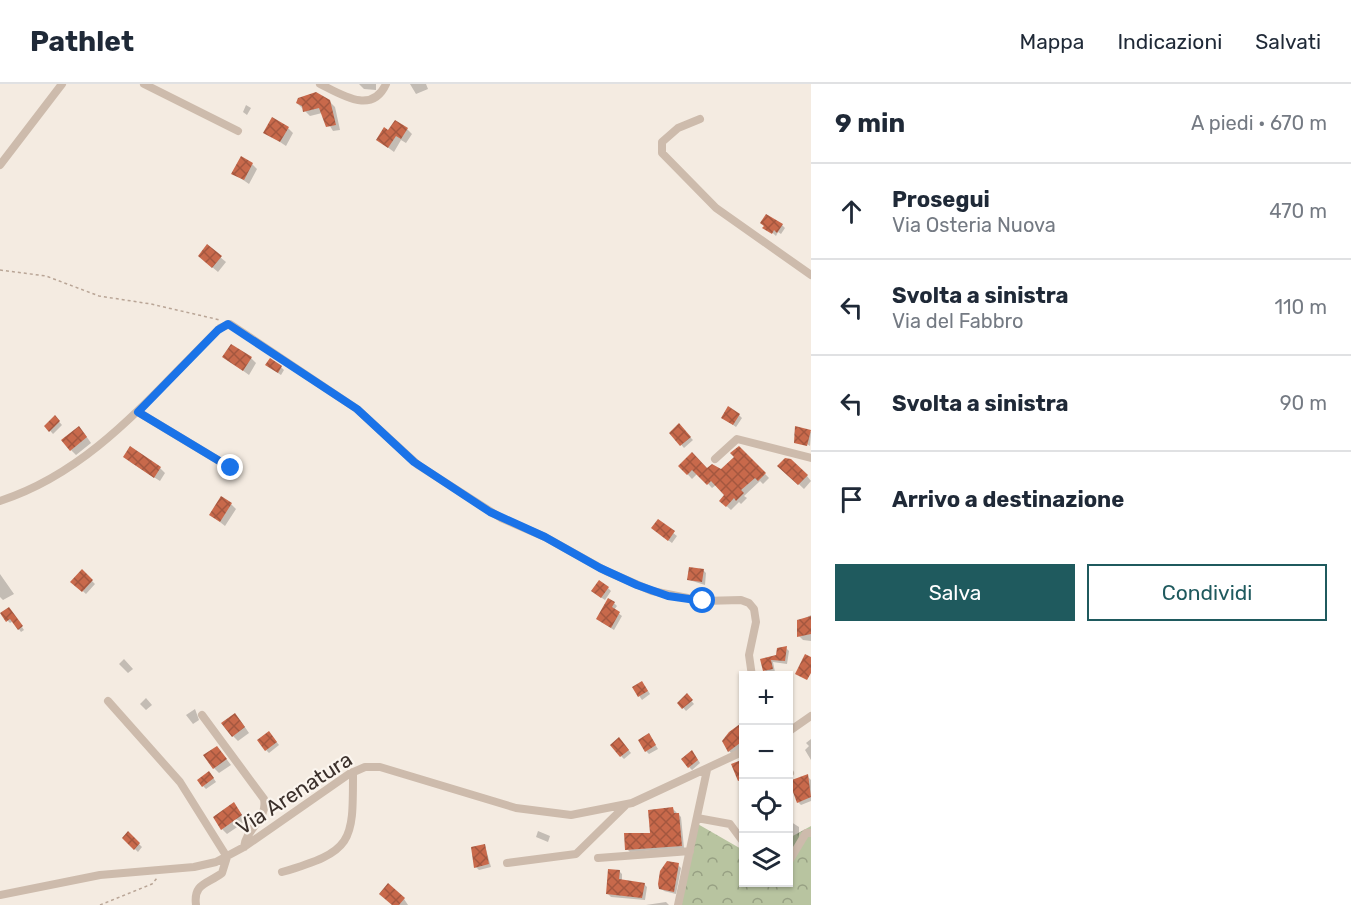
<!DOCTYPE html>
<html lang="it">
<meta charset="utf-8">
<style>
body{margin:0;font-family:Rubik,sans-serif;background:#f2f2f3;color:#1f2937}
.controls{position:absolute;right:18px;bottom:18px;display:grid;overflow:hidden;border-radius:0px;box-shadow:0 2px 4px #0004}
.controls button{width:54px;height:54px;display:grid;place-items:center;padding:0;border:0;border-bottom:2px solid #e0e1e3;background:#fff;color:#1f2937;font:30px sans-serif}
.stop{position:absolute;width:18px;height:18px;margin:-14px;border:4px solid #1a73e8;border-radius:50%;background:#fff}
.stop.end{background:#1a73e8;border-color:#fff;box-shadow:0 2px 6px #0008}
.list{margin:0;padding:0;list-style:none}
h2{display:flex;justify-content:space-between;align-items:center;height:78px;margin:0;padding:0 24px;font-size:26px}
h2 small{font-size:20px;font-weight:400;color:#747a83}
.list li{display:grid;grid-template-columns:39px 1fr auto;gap:18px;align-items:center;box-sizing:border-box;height:96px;padding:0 24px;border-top:2px solid #e0e1e3}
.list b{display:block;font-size:22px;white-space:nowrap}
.list p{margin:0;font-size:20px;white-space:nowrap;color:#747a83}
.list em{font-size:20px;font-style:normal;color:#747a83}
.actions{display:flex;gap:12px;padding:18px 24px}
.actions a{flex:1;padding:14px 0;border:2px solid #1f5a5e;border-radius:0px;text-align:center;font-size:21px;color:#1f5a5e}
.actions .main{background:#1f5a5e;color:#fff}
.icon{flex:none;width:33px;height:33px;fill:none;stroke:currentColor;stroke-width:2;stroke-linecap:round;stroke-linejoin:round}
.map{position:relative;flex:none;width:811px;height:821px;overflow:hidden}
header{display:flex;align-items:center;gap:36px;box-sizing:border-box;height:84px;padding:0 30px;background:#fff;border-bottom:2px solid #e0e1e3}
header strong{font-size:28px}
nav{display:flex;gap:33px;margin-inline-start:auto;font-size:21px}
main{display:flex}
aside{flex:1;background:#fff}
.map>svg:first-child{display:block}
.forest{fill:url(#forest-crowns)}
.shadow{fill:#0003}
.building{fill:url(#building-cross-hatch)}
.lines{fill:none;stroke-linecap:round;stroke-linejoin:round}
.path{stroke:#b9a596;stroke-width:1.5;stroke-dasharray:3 3;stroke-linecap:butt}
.minor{stroke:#cdbbac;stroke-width:8}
.route{stroke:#1a73e8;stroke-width:8}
.labels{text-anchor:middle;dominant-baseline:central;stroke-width:4.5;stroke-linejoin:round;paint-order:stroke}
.street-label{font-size:21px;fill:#3b302b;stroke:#fbf5ee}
</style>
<header>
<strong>Pathlet</strong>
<nav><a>Mappa</a><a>Indicazioni</a><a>Salvati</a></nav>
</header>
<main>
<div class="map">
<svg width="811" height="821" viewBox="0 0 811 821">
<defs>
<pattern id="forest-crowns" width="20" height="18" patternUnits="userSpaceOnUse" patternTransform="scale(1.5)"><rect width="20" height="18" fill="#b8c4a0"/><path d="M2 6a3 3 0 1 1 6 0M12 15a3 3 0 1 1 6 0" fill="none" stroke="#97a083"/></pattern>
<pattern id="building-cross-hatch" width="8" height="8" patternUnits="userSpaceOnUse" patternTransform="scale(1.5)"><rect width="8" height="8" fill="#c8694b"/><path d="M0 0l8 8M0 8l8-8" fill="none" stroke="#a4573f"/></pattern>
</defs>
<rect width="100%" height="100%" fill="#f4ebe1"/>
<path class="forest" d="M696,739L743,766L744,798H788L789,754L811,742V821H678Z"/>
<path class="shadow" d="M359,0H376V6L364,5Z
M410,0H426L428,5L416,10Z
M329,17L335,23L340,46L333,47L322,29L310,32L297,19Z
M246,21L251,24L247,31L243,28Z
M288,44L293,49L286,62L265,48Z
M407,45L412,50L406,59L401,56L394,68L378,56Z
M252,80L257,85L249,100L233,89Z
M762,139L782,141L785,144L781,150L778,148L776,152Z
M208,163L226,178L218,188L205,177Z
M224,273L251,274L256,279L249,291Z
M281,283L284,286L281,291L270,284Z
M739,331L742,334L736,343L723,334Z
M55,333L62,341L53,350L46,342Z
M679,342L693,356L684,364L671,349Z
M796,343L811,348L810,362L794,351Z
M84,349L91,359L76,371L71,366Z
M739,363L769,394L763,400L760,397L744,412L747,414L741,420L739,418L731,426L721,417L726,411L716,401L712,404L698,389L692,395L680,382L721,387L736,373Z
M130,378L160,384L165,389L160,397Z
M780,382L807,392L811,397L804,405Z
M231,420L236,425L225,442L211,431Z
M658,437L677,452L672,459L656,447Z
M703,486L706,489L705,501L689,496Z
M82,487L95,500L86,510L72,497Z
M0,490L14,510L3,516L0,513Z
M608,504L611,507L605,516L596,510Z
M614,519L617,522L614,526L622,532L614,546L601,538Z
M11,527L24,546L21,548L13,537L10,539L8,537Z
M811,531V557L803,556L799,552V537Z
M786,564L789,567L787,580L773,578L775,588L767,590L761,576L777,572Z
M124,575L133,585L128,589L119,580Z
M645,602L650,610L642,616L634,604Z
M687,612L694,620L686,627L679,619Z
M146,614L152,621L146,626L140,620Z
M195,625L199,636L193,640L186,631Z
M240,636L249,649L238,657L233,652Z
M744,639V662L732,670L729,667Z
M649,651L658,665L649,670L646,667Z
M272,652L279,661L269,669L266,666Z
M811,655V676L805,666L809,662L806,659Z
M622,658L631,669L624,675L621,672Z
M222,669L231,681L219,689L214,684Z
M695,671L700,679L692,686L689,683Z
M212,692L216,698L206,705L203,702Z
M807,692L811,696V717L801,721L798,718Z
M238,725L246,737L227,750L222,745Z
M673,725L681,733L684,764L630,768L627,765L651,750Z
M788,736L799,743V767L788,775Z
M538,747L550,752L548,758L536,753Z
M128,749L142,763L138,768L124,754Z
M485,762L491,783L479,786L476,783Z
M678,781L681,784L676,810L664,807L661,804Z
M619,787L622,790V797L644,800L647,803L645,816L611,813L607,809Z
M404,815L408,821H393Z
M666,818L669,821H646Z"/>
<path class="building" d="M316,8L330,16L336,41L326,43L319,24L303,28L302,22L296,19L298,14Z
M272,33L289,43L280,58L263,49Z
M395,36L408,44L401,55L396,52L388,64L376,56L384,43L388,46Z
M241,72L253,79L244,96L231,90Z
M766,130L783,140L777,149L774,146L772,150L762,144L764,142L760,139Z
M207,160L222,172L212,184L198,172Z
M231,260L252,273L243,287L222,273Z
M270,274L282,282L278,289L265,281Z
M728,322L740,330L733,341L721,334Z
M55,331L60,337L49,348L44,342Z
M679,339L691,353L680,362L669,349Z
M79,342L87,353L70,367L61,356Z
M795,342L811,346L807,362L794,359Z
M130,362L161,383L154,394L123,373Z
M739,362L766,389L758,397L755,394L741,406L744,409L736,417L734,414L726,423L719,417L724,411L711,397L707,401L692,386L687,391L678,382L692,368L707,384L712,380L721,385L734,373L730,369Z
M785,374L791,375L808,391L798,401L777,382Z
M221,412L232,419L220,438L209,431Z
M658,435L675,447L668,457L651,444Z
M689,483L704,485L702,498L687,496Z
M82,485L93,496L82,508L70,498Z
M599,496L609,503L601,514L591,507Z
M608,514L615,518L612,523L620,528L611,544L596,535Z
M9,523L23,542L18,546L10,535L6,538L0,529Z
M811,532V550L797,553V536Z
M787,562L785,577L771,576L773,585L763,587L760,575L776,571L777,564Z
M805,570L811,573V589L807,596L795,590Z
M642,597L648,607L638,613L632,603Z
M687,609L693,616L682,625L677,619Z
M235,629L245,643L232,653L221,639Z
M744,637V656L728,668L722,657L729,648Z
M269,647L277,658L265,667L257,656Z
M649,649L656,661L645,668L638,656Z
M619,653L629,666L620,673L610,661Z
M217,662L227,675L213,685L203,671Z
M692,666L698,676L688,684L681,675Z
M744,675V695L738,697L731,680Z
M209,687L214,694L202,703L197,696Z
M808,690L811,713L797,719L789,697Z
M234,718L242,731L221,746L213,733Z
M673,723L674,729H679L682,762L625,766L624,749H650L648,726Z
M128,747L140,759L134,766L122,754Z
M485,760L489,780L474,784L471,763Z
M667,777L679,779L674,808L659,805L658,800L660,787Z
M608,785L620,786L619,795L645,799L642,814L606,810Z
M388,799L405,814L399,821H392L379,810Z"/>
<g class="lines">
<path class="path" d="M0,186L46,192L99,212L151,220L220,236
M100,821L152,800L157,794"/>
<path class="minor" d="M144,0L238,47
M320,0C342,11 372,31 386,0
M700,35L678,44L662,58V69L716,124L811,191
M0,81L62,0
M138,328L231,384
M715,375L737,355L811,374
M0,417C93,387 152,310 220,244L230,240L357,325L418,381L501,434L545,453L606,487L652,507L703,517L741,516L749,519L754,525L756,538L749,571L752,592
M108,617L180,698L227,773L222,789C208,800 193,799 196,821
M202,631L264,715C268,736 246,744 244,763
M788,648L811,632
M788,686L790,689
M697,734L730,740L744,759
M598,774L690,767
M507,779L576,770L626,721
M788,779L806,749H811
M282,788C354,767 353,758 353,688
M0,811L100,791L194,783L216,778L244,763L349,690L365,683H380L516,724L571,731L632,719L744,667
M678,821L707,686"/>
</g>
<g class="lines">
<path class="route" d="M231,384L138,328L218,246L228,240L357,325L414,378L490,428L545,453L600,484L637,501L668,512L703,517"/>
</g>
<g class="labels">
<g class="street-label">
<text transform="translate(294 709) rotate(-33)">Via Arenatura</text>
</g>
</g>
</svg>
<div class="controls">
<button>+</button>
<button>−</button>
<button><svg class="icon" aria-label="locate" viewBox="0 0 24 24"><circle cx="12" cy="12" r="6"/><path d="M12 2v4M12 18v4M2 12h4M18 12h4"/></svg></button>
<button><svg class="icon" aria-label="layers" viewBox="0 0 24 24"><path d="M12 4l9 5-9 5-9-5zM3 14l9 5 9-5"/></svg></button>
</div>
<div class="stop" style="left:703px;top:517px"></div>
<div class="stop end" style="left:231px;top:384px"></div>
</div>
<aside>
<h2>9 min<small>A piedi · 670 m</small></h2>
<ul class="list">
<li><svg class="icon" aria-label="ahead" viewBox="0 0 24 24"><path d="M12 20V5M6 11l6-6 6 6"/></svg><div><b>Prosegui</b><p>Via Osteria Nuova</p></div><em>470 m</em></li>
<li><svg class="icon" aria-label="left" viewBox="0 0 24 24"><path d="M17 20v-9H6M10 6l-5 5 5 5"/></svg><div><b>Svolta a sinistra</b><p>Via del Fabbro</p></div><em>110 m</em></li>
<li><svg class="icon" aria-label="left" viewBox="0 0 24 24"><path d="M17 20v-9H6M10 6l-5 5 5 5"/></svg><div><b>Svolta a sinistra</b></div><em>90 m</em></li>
<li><svg class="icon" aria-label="arrive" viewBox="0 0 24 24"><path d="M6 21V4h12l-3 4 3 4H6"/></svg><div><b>Arrivo a destinazione</b></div></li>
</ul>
<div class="actions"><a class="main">Salva</a><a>Condividi</a></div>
</aside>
</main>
